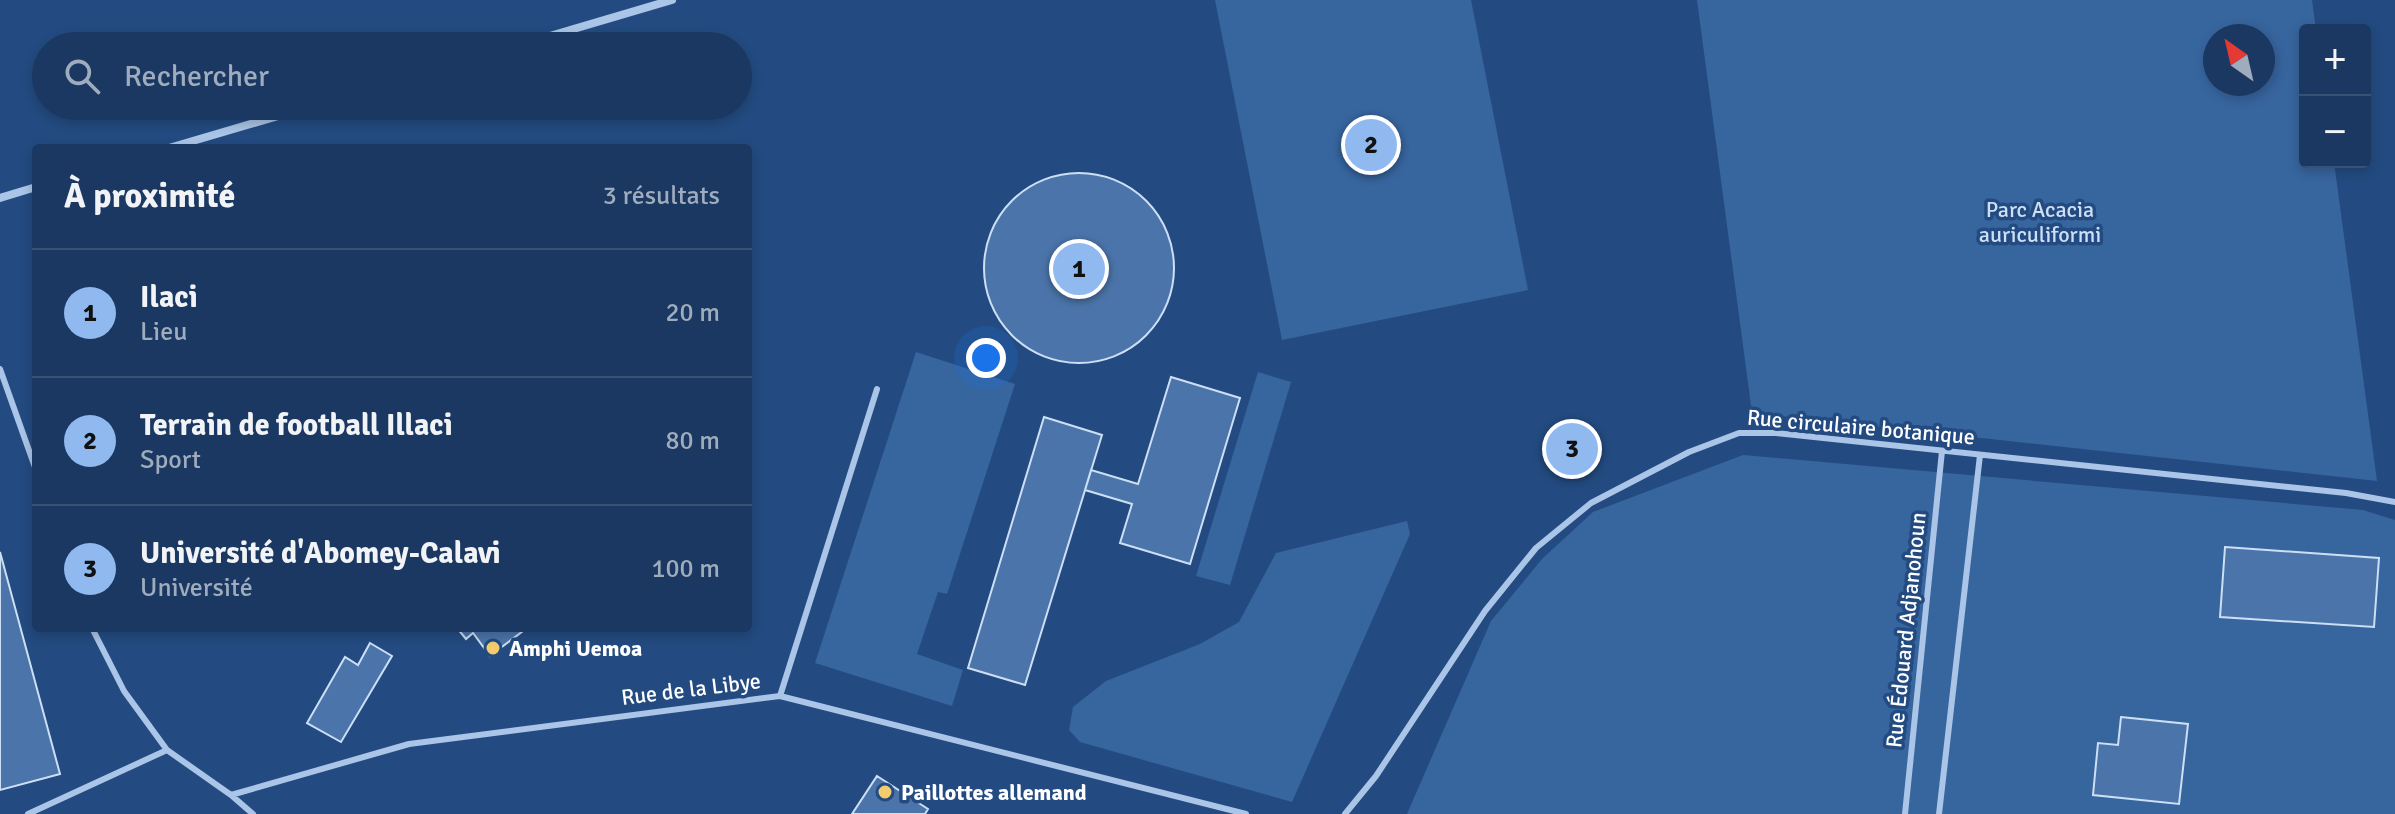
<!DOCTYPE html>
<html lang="fr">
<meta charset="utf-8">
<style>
body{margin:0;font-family:Signika,sans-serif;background:#233f67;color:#f1f3f6}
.controls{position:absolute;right:24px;top:24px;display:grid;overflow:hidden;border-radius:8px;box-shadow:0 4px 12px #0003}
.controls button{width:72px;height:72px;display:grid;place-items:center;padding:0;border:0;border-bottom:2px solid #385276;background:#1a3861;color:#f1f3f6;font:40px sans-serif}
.compass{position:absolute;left:2203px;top:24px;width:72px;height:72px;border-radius:50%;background:#1a3861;box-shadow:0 4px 12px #0003;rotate:326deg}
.you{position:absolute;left:986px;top:358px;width:28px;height:28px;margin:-20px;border:6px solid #fff;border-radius:50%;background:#1a73e8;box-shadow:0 0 0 12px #1a73e833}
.badge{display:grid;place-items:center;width:52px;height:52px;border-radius:50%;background:#90b9f0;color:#111;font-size:26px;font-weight:700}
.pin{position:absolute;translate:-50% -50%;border:4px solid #fff;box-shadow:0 2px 8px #0006}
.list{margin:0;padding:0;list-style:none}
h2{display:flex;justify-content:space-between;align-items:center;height:104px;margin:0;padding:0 32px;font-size:34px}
h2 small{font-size:26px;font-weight:400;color:#9facbd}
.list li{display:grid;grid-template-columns:52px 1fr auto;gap:24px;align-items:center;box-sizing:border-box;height:128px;padding:0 32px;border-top:2px solid #385276}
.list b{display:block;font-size:30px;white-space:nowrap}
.list p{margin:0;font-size:26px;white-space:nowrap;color:#9facbd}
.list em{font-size:26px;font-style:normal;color:#9facbd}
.icon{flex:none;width:44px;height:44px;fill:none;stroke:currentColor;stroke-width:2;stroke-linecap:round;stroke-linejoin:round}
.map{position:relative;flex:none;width:2395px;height:814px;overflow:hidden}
.search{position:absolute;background:#1a3861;box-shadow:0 4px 12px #0003;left:32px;top:32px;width:720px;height:88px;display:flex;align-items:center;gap:20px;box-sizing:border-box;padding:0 28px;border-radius:44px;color:#9facbd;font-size:30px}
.panel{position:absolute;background:#1a3861;box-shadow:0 4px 12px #0003;left:32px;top:144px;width:720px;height:488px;border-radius:8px}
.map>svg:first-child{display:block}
.green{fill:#37659e;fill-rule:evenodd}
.building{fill:#4b75aa;stroke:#cddff5;stroke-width:2}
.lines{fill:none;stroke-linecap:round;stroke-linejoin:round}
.lane{stroke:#aac5e7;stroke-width:6}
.street{stroke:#aac5e7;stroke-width:8}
.poi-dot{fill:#f2cc6d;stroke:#234b81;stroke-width:3}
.labels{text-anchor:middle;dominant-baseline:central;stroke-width:7;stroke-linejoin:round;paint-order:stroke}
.park-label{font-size:22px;fill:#cddff5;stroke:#234b81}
.street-label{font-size:22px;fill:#fff;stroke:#234b81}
.poi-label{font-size:22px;font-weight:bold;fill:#fff;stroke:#234b81;text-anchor:start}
</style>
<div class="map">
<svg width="2395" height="814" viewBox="0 0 2395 814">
<rect width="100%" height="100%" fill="#234b81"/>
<path class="green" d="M1215,0H1471L1528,290L1282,340Z
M1697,0H2312L2316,30H2305V162H2334L2377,481L1752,413ZM2215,36H2263V84H2215Z
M916,352L1015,384L947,594L938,592L917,654L963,670L952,706L815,663Z
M1258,372L1291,382L1230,585L1196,576Z
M1743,455L2363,510L2395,520V814H1407L1491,621L1542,559L1593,512Z
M1407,521L1410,534L1292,802L1080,742L1069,730L1073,707L1106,681L1200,644L1239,622L1276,553Z"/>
<path class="building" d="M984 268a95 95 0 1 1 190 0a95 95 0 1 1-190 0Z
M1171,377L1240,398L1190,564L1120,543L1132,504L1085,490L1091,470L1138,484Z
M1044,417L1102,435L1025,685L968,668Z
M2225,547L2379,558L2374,627L2220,617Z
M0,552L60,774L0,790Z
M457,628H527L490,656L473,633L466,639Z
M370,643L392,656L341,742L307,723L345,657L358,665Z
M2121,717L2188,724L2179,804L2093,795L2098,743L2118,745Z
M877,776L928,809L925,814H852Z"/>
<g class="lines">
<path class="lane" d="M0,369L36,470
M92,628L124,691L167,750L231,795L253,814
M780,696L877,389
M231,795L409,744L780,696L1246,814
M28,814L167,750
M1345,814L1376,776L1485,611L1536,548L1591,503L1689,452L1739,433H1776L2346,493L2395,502
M1905,814L1942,451
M1939,814L1980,455"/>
<path class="street" d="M516,46L672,0
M169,148L312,106
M0,198L36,187"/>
</g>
<g class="poi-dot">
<circle cx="493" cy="648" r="8"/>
<circle cx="885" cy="792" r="8"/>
</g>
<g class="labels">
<g class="park-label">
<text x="2040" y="209">Parc Acacia<tspan x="2040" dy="25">auriculiformi</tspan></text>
</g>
<g class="street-label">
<text transform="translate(1861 427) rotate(5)">Rue circulaire botanique</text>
<text transform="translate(1906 630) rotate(-84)">Rue Édouard Adjanohoun</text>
<text transform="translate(691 689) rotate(-7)">Rue de la Libye</text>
</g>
<g class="poi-label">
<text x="509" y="648">Amphi Uemoa</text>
<text x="901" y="792">Paillottes allemand</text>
</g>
</g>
</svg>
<div class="controls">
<button>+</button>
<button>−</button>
</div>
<svg class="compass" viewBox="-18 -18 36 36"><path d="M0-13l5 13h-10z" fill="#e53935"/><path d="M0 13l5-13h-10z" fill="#9facbd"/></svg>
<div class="you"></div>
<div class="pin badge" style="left:1079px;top:269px">1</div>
<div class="pin badge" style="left:1371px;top:145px">2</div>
<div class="pin badge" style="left:1572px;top:449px">3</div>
<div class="search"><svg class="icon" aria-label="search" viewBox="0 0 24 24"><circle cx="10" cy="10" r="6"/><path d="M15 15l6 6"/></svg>Rechercher</div>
<section class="panel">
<h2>À proximité<small>3 résultats</small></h2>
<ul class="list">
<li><span class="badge">1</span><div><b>Ilaci</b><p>Lieu</p></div><em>20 m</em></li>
<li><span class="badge">2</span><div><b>Terrain de football Illaci</b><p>Sport</p></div><em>80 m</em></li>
<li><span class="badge">3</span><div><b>Université d'Abomey-Calavi</b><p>Université</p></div><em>100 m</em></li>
</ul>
</section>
</div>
